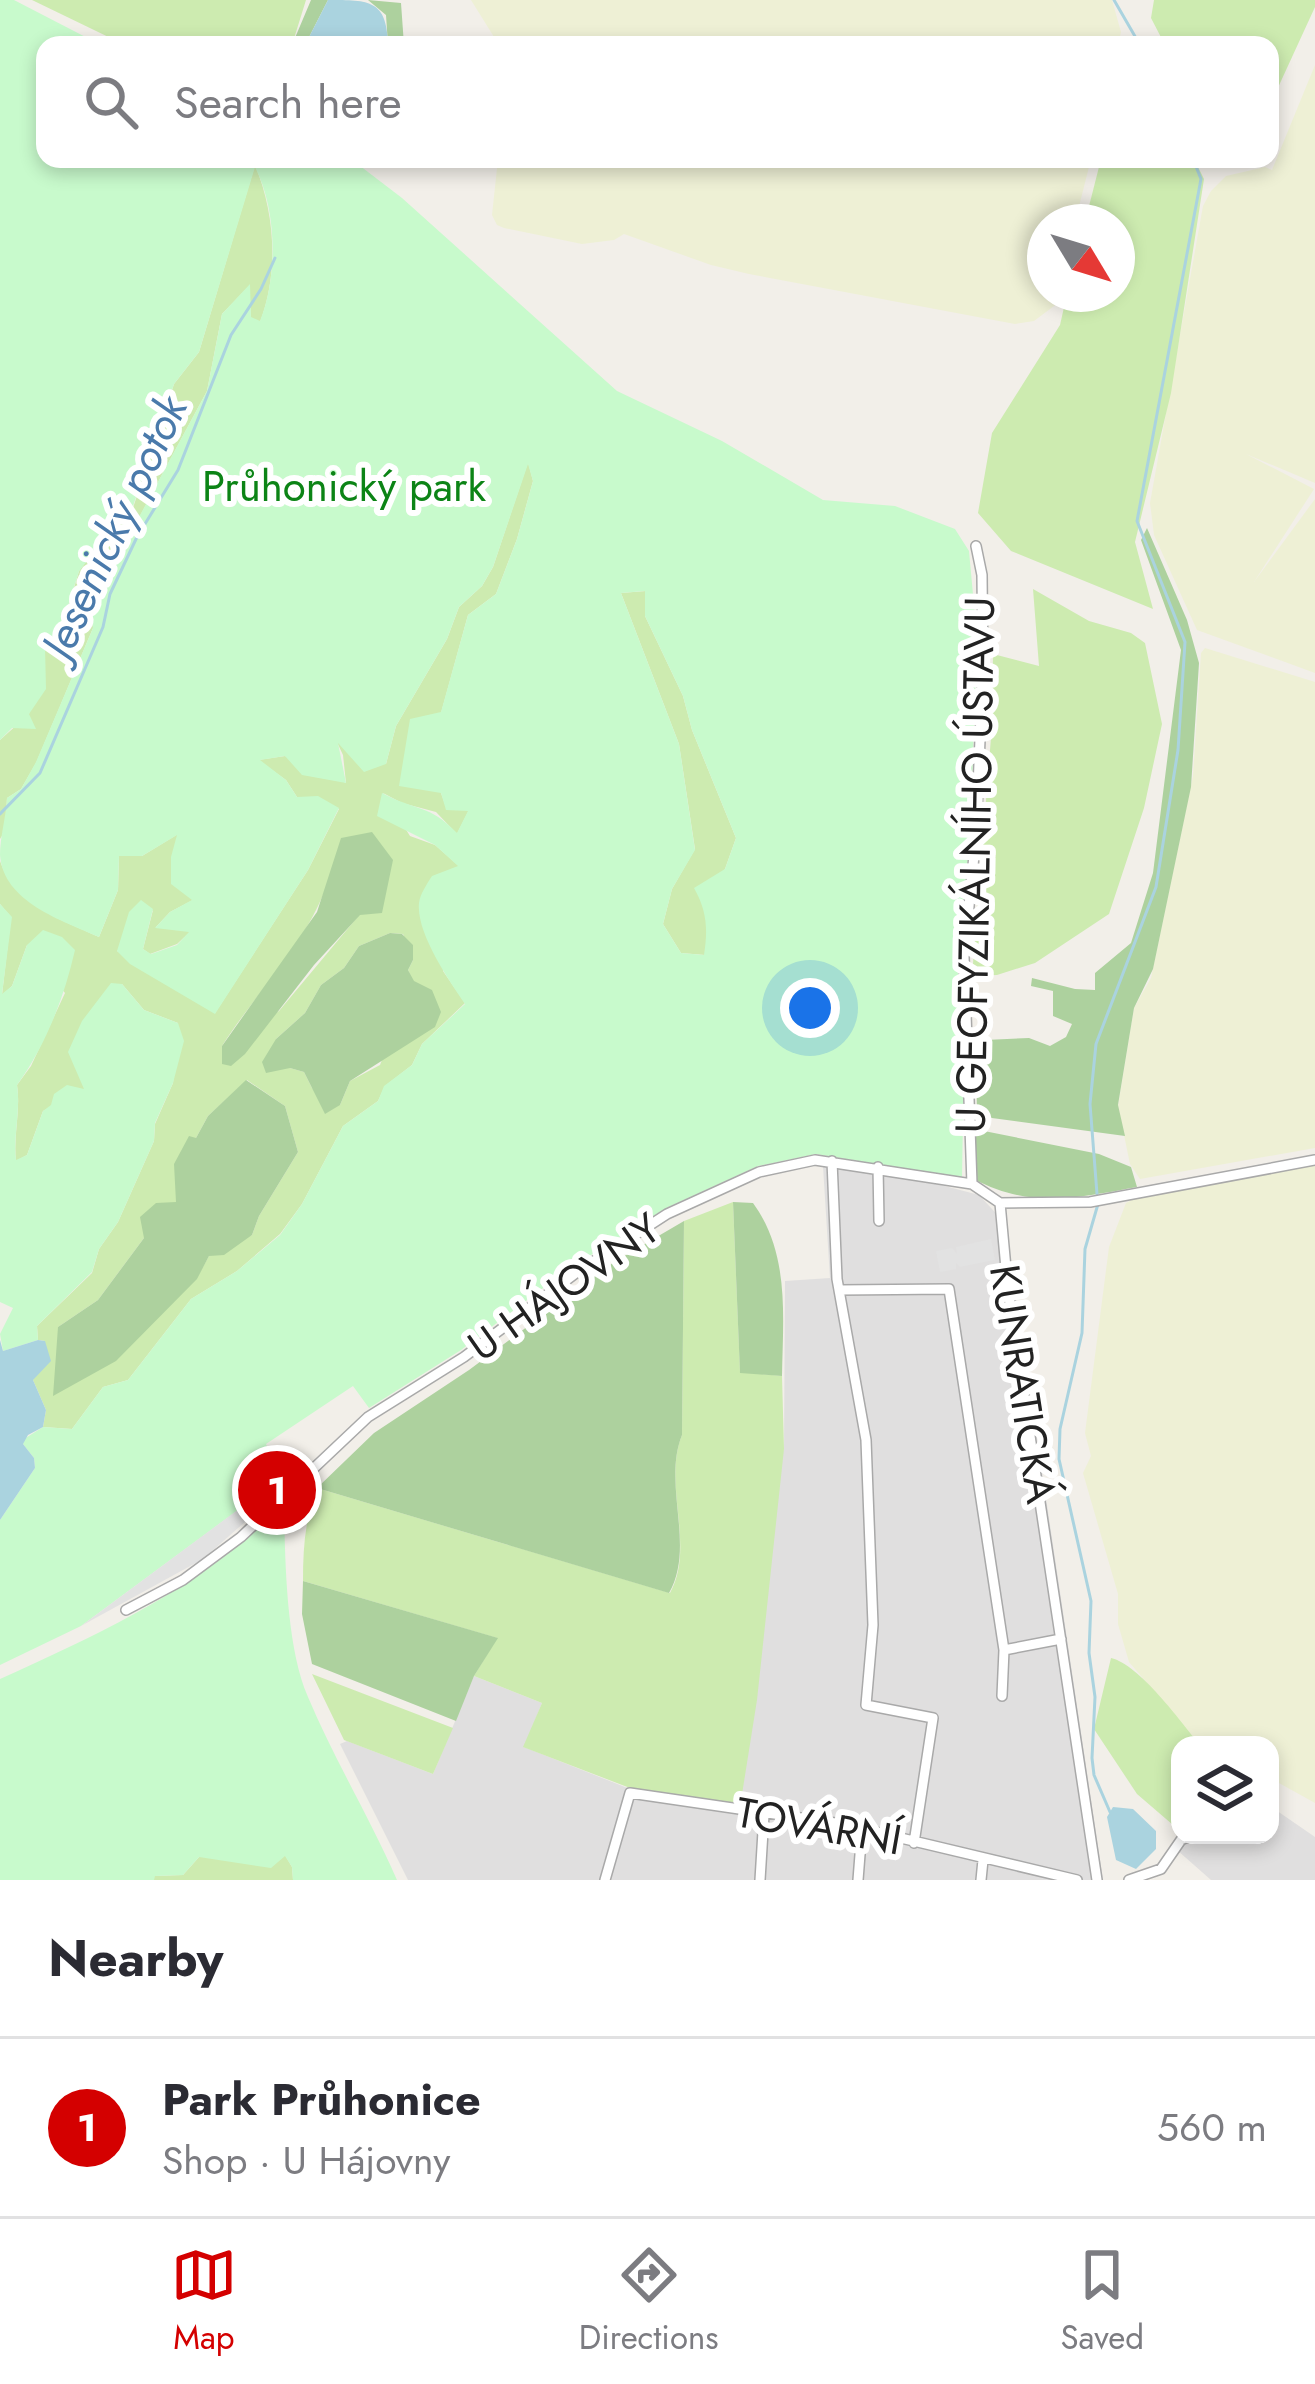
<!DOCTYPE html>
<meta charset="utf-8">
<style>
body{margin:0;font-family:Jost,sans-serif;background:#f2f2f3;color:#2b2b33}
.controls{position:absolute;right:36px;bottom:36px;display:grid;overflow:hidden;border-radius:24px;box-shadow:0 6px 18px #0003}
.controls button{width:108px;height:108px;display:grid;place-items:center;padding:0;border:0;border-bottom:3px solid #e1e1e2;background:#fff;color:#2b2b33;font:60px sans-serif}
.compass{position:absolute;left:1027px;top:204px;width:108px;height:108px;border-radius:50%;background:#fff;box-shadow:0 6px 18px #0003;rotate:128deg}
.you{position:absolute;left:810px;top:1008px;width:42px;height:42px;margin:-30px;border:9px solid #fff;border-radius:50%;background:#1a73e8;box-shadow:0 0 0 18px #1a73e833}
.badge{display:grid;place-items:center;width:78px;height:78px;border-radius:50%;background:#d40000;color:#fff;font-size:39px;font-weight:700}
.pin{position:absolute;translate:-50% -50%;border:6px solid #fff;box-shadow:0 3px 12px #0006}
.list{margin:0;padding:0;list-style:none}
h2{display:flex;justify-content:space-between;align-items:center;height:156px;margin:0;padding:0 48px;font-size:51px}
h2 small{font-size:39px;font-weight:400;color:#7c7c81}
.list li{display:grid;grid-template-columns:78px 1fr auto;gap:36px;align-items:center;box-sizing:border-box;height:180px;padding:0 48px;border-top:3px solid #e1e1e2}
.list b{display:block;font-size:45px;white-space:nowrap}
.list p{margin:0;font-size:39px;white-space:nowrap;color:#7c7c81}
.list em{font-size:39px;font-style:normal;color:#7c7c81}
.icon{flex:none;width:66px;height:66px;fill:none;stroke:currentColor;stroke-width:2;stroke-linecap:round;stroke-linejoin:round}
.map{position:relative;flex:none;width:1315px;height:1880px;overflow:hidden}
.search{position:absolute;background:#fff;box-shadow:0 6px 18px #0003;left:36px;right:36px;top:36px;height:132px;display:flex;align-items:center;gap:30px;box-sizing:border-box;padding:0 42px;border-radius:24px;color:#7c7c81;font-size:45px}
.sheet{height:336px;background:#fff}
nav{display:flex;justify-content:space-around;align-items:center;box-sizing:border-box;height:168px;border-top:3px solid #e1e1e2;background:#fff;font-size:33px;color:#7c7c81}
nav a{display:grid;justify-items:center;gap:6px}
nav .on{color:#d40000}
.map>svg:first-child{display:block}
.residential{fill:#e0dfdf}
.farmland{fill:#eef0d5}
.grass{fill:#cdebb0;fill-rule:evenodd}
.forest{fill:#add19e}
.park{fill:#c8facc;fill-rule:evenodd}
.parking{fill:#e2e2e2}
.water{fill:#aad3df}
.lines{fill:none;stroke-linecap:round;stroke-linejoin:round}
.stream{stroke:#aad3df;stroke-width:3}
.minor-casing{stroke:#a9a9a9;stroke-width:12}
.minor{stroke:#fff;stroke-width:9}
.labels{text-anchor:middle;dominant-baseline:central;stroke-width:12;stroke-linejoin:round;paint-order:stroke}
.park-label{font-size:42px;fill:#0c8416;stroke:#fff}
.street-label{font-size:42px;fill:#222;stroke:#fff}
.water-label{font-size:45px;font-style:italic;fill:#4a7aab;stroke:#fff}
</style>
<div class="map">
<svg width="1315" height="1880" viewBox="0 0 1315 1880">
<rect width="100%" height="100%" fill="#f2efe9"/>
<path class="residential" d="M823,1166L880,1169L979,1195L1005,1223L1103,1880H408L340,1744L347,1741L433,1774L474,1676L542,1703L524,1747L630,1789L666,1796L784,1449L785,1281L830,1278Z
M1270,1806L1315,1837V1880H1211L1177,1850L1189,1835H1270Z"/>
<path class="farmland" d="M471,0H1112L1121,32L1118,45H499Z
M1315,65V483L1246,454L1314,489L1254,582L1315,499V673L1197,630L1154,535L1150,503L1203,206L1211,191L1226,176L1265,167L1272,170Z
M498,159H1091L1075,222H1045V294H1061L1058,303L1034,321L1015,324L749,274L711,265L624,234L614,240L582,244L504,228L497,225L492,215Z
M1205,648L1315,682V1148L1140,1179L1130,1164L1118,1106L1134,1008L1151,978L1193,776L1201,653Z
M1315,1164V1803L1270,1778V1745H1200L1129,1662L1118,1624V1594L1083,1473L1091,1456L1085,1433L1109,1247L1126,1203L1139,1196Z"/>
<path class="grass" d="M32,0H306L292,45H125Z
M1154,0H1315V7L1270,105V45H1165L1151,18Z
M1101,159H1194L1204,179L1171,393L1135,542L1153,609L1011,551L978,513L992,433L1060,325L1067,294H1117V222H1085Z
M255,165C275,213 279,273 260,322L251,318L249,286L222,314L207,391L112,568L115,571L90,607L93,628L36,763L21,789L7,798L5,831L0,839V740L29,714L44,647L64,622L79,571L97,547L104,522L128,523L174,384L199,352Z
M528,462L533,481L517,539L496,594L468,615L441,713V793L447,810H469L457,834L436,812L402,803L383,793L410,836L435,845L459,866L443,971L465,1003L422,1044L412,1065L385,1086L378,1101L343,1126L302,1204L280,1234L237,1271L191,1299L128,1380L103,1387L72,1429L43,1427L46,1410L33,1380L45,1341L38,1340L37,1326L92,1273L99,1249L118,1222L154,1141L155,1124L173,1083L178,1023L144,1010L122,984L78,1068L85,1089L43,1111L27,1155L16,1161C13,1135 21,1111 17,1085L31,1066L65,993L27,945L12,986L2,995L11,917L0,904V861C15,905 60,919 99,937L118,890L119,856H142L178,834L193,900L170,912L156,927L191,931L177,944L150,954L143,949L153,910L117,951L215,1013L308,870L339,809L297,797L286,780L258,760L285,756L346,783L343,755L335,738L386,764L396,726L447,639L459,607L482,586L493,567ZM327,885L360,914L279,1011L222,1046C257,991 304,947 327,885ZM390,933L403,934L413,960L408,970L413,981L380,1065L350,1081L340,1105L312,1088L304,1072L290,1068L276,1039L305,1013L321,985L344,968L359,946ZM247,1080L285,1106L298,1152L259,1216L252,1235L209,1256L196,1279L168,1306L58,1327L98,1300L144,1238L177,1203L196,1138L208,1116Z
M1033,589L1089,621L1131,633L1145,643L1162,724L1144,808L1109,914L1035,963L997,975L972,976L992,725L993,654L1039,666Z
M646,591L645,616L683,696L692,730L736,838L725,869L704,905L708,930L705,955L681,953L663,924L672,889L695,849L679,744L621,593Z
M733,1202L740,1372L782,1376L784,1449L757,1700L740,1807L630,1788L523,1747L542,1703L474,1676L497,1638L303,1581C303,1548 305,1518 317,1488L670,1593C696,1546 662,1485 682,1435L684,1221Z
M1111,1658C1140,1665 1180,1721 1200,1745H1180V1831L1137,1794L1094,1729Z
M312,1674L453,1728L433,1774L344,1740Z
M285,1855L292,1867L293,1880H154V1876L183,1875L199,1857Z"/>
<path class="forest" d="M311,0H328L305,45H292Z
M368,0L401,3L404,45H388L386,15Z
M1147,528L1187,620L1199,663L1191,787L1153,969L1134,1008L1118,1105L1125,1136L977,1116L976,1052L985,1040L1029,1038L1050,1046L1066,1037L1072,1024L1053,1016V991L1031,986L1032,978L1075,989L1095,990V973L1131,943L1153,873L1181,650L1141,540Z
M372,832L393,860L382,913L360,915L314,965L245,1054L231,1066L222,1064V1046L317,912L341,838Z
M390,933L402,934L413,945V960L408,970L414,981L432,990L441,1012L435,1027L350,1081L340,1105L325,1114L304,1072L290,1068L266,1073L262,1062L276,1039L305,1013L321,985L344,968L359,946Z
M246,1080L285,1106L298,1152L259,1216L252,1235L224,1255L209,1256L197,1279L116,1361L53,1396L58,1327L98,1300L144,1238L140,1217L156,1203L176,1202L174,1164L189,1136L196,1138L208,1116Z
M974,1129L1099,1154L1131,1167L1137,1187C1078,1198 1029,1209 974,1179Z
M733,1202L753,1203C790,1254 783,1316 782,1376L740,1373Z
M684,1221L682,1435C662,1485 696,1546 669,1593L317,1488L374,1433L469,1370L614,1262Z
M303,1581L498,1638L474,1676L456,1721L312,1664L302,1614Z"/>
<path class="park" d="M0,0H14L101,45H45V159H351L402,198L617,391L722,441L823,500L895,506L955,529L969,551L977,638L970,840L957,958L964,1056L962,1178L816,1154L758,1166L666,1208L567,1270L461,1350L369,1408L353,1386L266,1444L280,1479L81,1626L0,1665V1520L35,1468L34,1458L23,1444L24,1439L43,1427L72,1429L103,1387L128,1380L191,1299L237,1271L280,1235L302,1204L343,1126L378,1101L384,1086L412,1065L422,1044L465,1004C449,980 416,933 419,903C420,894 427,884 432,876L458,866L435,845L377,816L382,793C416,811 429,804 457,833L468,811L446,810L441,793L399,786L410,719L441,712L468,615L496,594L517,539L533,481L528,464L493,567L482,586L459,607L447,639L396,726L386,764L364,772L338,743L346,783L302,775L285,756L260,760L286,780L297,797L318,796L339,808L308,870L215,1014L130,964L117,951L129,912L141,900L153,909L143,949L151,954L177,945L189,932L155,928L170,912L192,900L171,884V857L177,835L142,856H119L118,890L99,937C63,921 3,902 0,855C0,837 6,817 7,798L21,789L36,762L93,628L90,607L114,572L111,569L207,391L222,314L250,284L251,317L260,321C278,276 277,210 255,167L199,352L174,384L127,524L104,523L98,547L79,571L63,622L45,647L46,689L29,714L36,729L12,728L0,740ZM645,591V616L683,696L692,730L736,838L725,869L694,888C707,911 708,929 704,955L681,953L663,924L672,889L695,850L679,744L621,593Z
M0,904L12,917L2,994L12,986L27,945L43,930L62,937L75,950C64,998 46,1045 17,1085C21,1111 13,1134 16,1160L27,1155L43,1111L51,1105L54,1094L67,1085L84,1089L68,1052L82,1021L111,983L122,984L144,1010L178,1023L184,1041L173,1083L155,1123L154,1141L118,1222L99,1249L92,1272L37,1326L38,1340L3,1351L0,1334L13,1308L0,1302Z
M284,1504C285,1559 286,1647 308,1697C334,1759 370,1818 397,1880H293L292,1867L285,1856L271,1868L199,1857L183,1875L155,1876L154,1880H0V1679C105,1631 202,1587 284,1504Z"/>
<path class="parking" d="M991,1239L995,1260L960,1267L956,1263V1269L940,1272L936,1251L952,1248L957,1254L956,1247Z
M274,1483L280,1491L203,1559L81,1626Z"/>
<path class="water" d="M328,0C370,0 387,0 388,45H305Z
M0,1340L3,1351L38,1340L45,1341L51,1361L33,1380L46,1410L43,1427L28,1435L23,1444L34,1458L35,1468L0,1520Z
M1113,1807L1133,1809L1156,1831V1849L1136,1869L1116,1860L1107,1817Z"/>
<g class="lines">
<path class="stream" d="M1114,0L1140,45
M0,814L40,773L103,627L110,594L137,537L178,470L231,335L261,289L275,258
M1097,1194L1090,1104L1096,1044L1156,887L1178,750L1185,642L1137,521L1201,179L1193,159
M1098,1204L1085,1249L1082,1333L1060,1429L1059,1459L1091,1601L1089,1653L1095,1697L1092,1758L1094,1775L1110,1812"/>
<g class="minor-casing">
<path id="minor" d="M832,1161L837,1279L866,1440L873,1625L866,1705L933,1718L914,1843
M878,1167L879,1221
M972,1184L964,957L976,835L983,668L982,575L976,546
M1000,1203L1008,1290L1097,1880
M1000,1203L1090,1202L1315,1160
M839,1290L949,1289L1004,1650L1002,1696
M126,1610L183,1580L241,1537L368,1417L464,1357L576,1273L667,1214L759,1172L815,1160L972,1184L1000,1203
M1004,1650L1061,1639
M605,1880L630,1793L842,1824L1077,1880
M760,1880L764,1815
M858,1880L862,1829
M981,1880L983,1860
M1129,1880L1161,1869L1181,1840L1192,1835"/>
</g>
<use href="#minor" class="minor"/>
</g>
<g class="labels">
<g class="park-label">
<text x="344" y="486">Průhonický park</text>
</g>
<g class="street-label">
<text transform="translate(975 865) rotate(-89)">U GEOFYZIKÁLNÍHO ÚSTAVU</text>
<text transform="translate(564 1287) rotate(-35)">U HÁJOVNY</text>
<text transform="translate(1023 1384) rotate(81)">KUNRATICKÁ</text>
<text transform="translate(819 1826) rotate(10)">TOVÁRNÍ</text>
</g>
<g class="water-label">
<text transform="translate(114 527) rotate(-65)">Jesenický potok</text>
</g>
</g>
</svg>
<div class="controls">
<button><svg class="icon" aria-label="layers" viewBox="0 0 24 24"><path d="M12 4l9 5-9 5-9-5zM3 14l9 5 9-5"/></svg></button>
</div>
<svg class="compass" viewBox="-18 -18 36 36"><path d="M0-13l5 13h-10z" fill="#e53935"/><path d="M0 13l5-13h-10z" fill="#7c7c81"/></svg>
<div class="you"></div>
<div class="pin badge" style="left:277px;top:1490px">1</div>
<div class="search"><svg class="icon" aria-label="search" viewBox="0 0 24 24"><circle cx="10" cy="10" r="6"/><path d="M15 15l6 6"/></svg>Search here</div>
</div>
<section class="sheet">
<h2>Nearby<small></small></h2>
<ul class="list">
<li><span class="badge">1</span><div><b>Park Průhonice</b><p>Shop · U Hájovny</p></div><em>560 m</em></li>
</ul>
</section>
<nav>
<a class="on"><svg class="icon" aria-label="map" viewBox="0 0 24 24"><path d="M3 6l6-2 6 2 6-2v14l-6 2-6-2-6 2zM9 4v14M15 6v14"/></svg>Map</a>
<a><svg class="icon" aria-label="directions" viewBox="0 0 24 24"><path d="M12 3l9 9-9 9-9-9zM9 14v-3h6M13 9l2 2-2 2"/></svg>Directions</a>
<a><svg class="icon" aria-label="saved" viewBox="0 0 24 24"><path d="M7 4h10v16l-5-4-5 4z"/></svg>Saved</a>
</nav>
